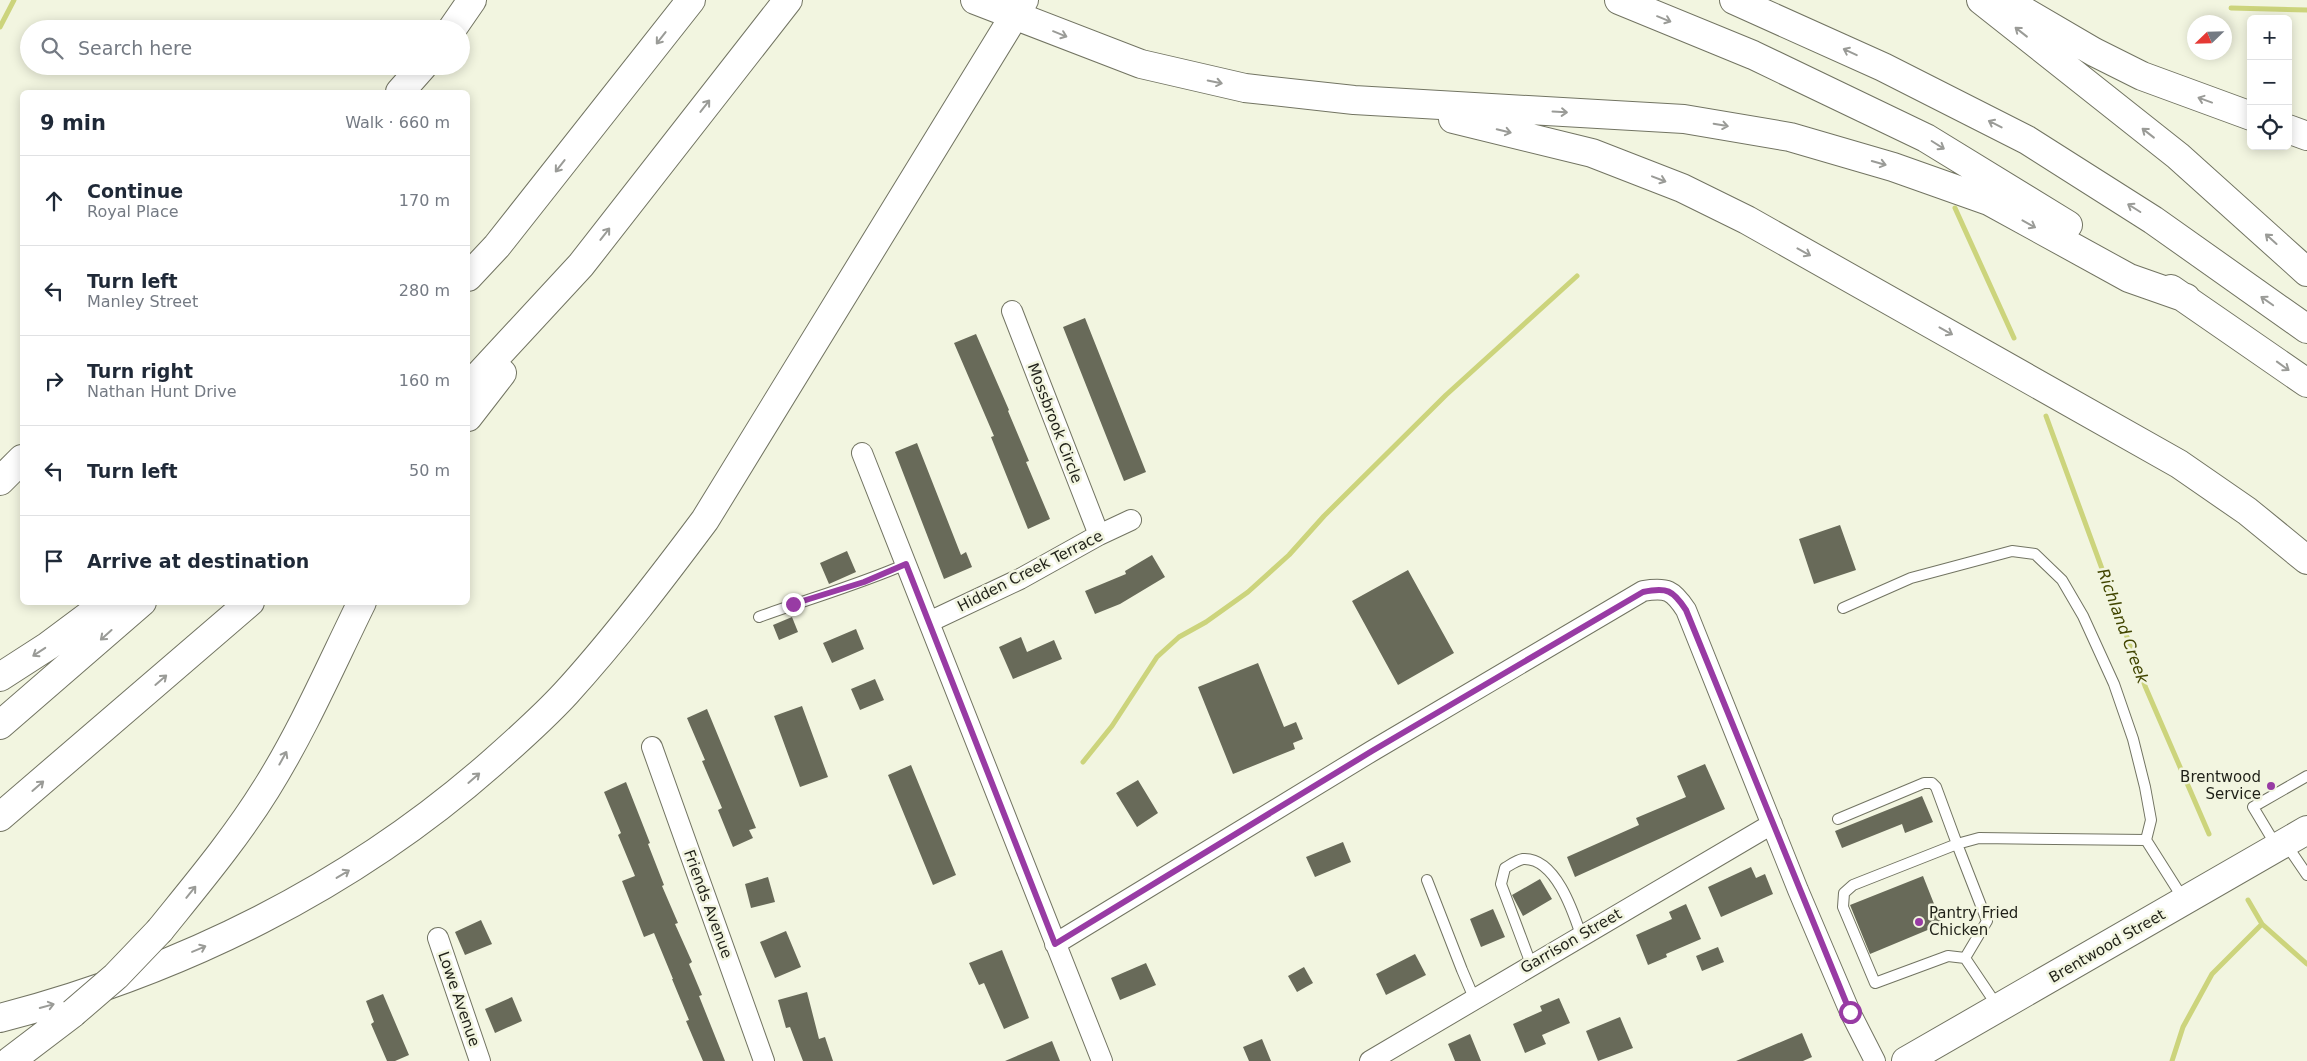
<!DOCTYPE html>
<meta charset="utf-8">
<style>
body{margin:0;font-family:"DejaVu Sans",sans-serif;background:#f2f2f3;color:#1f2937}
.controls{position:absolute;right:15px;top:15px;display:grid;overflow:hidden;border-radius:8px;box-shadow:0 2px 12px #0003}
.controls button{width:45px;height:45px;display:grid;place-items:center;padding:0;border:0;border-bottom:1px solid #e0e1e3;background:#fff;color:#1f2937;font:25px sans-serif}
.compass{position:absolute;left:2187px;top:15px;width:45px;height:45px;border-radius:50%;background:#fff;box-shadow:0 2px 12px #0003;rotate:247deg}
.stop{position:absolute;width:15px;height:15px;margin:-11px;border:4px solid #983ba4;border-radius:50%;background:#fff}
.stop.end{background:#983ba4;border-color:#fff;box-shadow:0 1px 5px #0008}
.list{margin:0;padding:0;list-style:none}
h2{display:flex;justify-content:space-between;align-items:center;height:65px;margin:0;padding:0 20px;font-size:21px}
h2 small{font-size:16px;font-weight:400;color:#747a83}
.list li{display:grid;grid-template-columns:32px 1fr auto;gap:15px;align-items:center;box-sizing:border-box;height:90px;padding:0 20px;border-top:1px solid #e0e1e3}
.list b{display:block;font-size:19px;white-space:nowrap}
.list p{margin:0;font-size:16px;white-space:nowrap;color:#747a83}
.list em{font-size:16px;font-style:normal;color:#747a83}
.icon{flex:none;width:28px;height:28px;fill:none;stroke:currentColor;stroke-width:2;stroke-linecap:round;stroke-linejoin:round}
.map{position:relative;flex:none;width:2307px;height:1061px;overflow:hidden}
.search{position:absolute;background:#fff;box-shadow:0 2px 12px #0003;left:20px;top:20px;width:450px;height:55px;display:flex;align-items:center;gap:12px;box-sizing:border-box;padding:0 18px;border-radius:28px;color:#747a83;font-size:19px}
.panel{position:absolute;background:#fff;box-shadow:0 2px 12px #0003;left:20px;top:90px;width:450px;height:515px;border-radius:8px}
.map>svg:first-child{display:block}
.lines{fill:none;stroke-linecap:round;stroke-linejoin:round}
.stream{stroke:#ccd47c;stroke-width:5}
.building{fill:#686a59}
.service-casing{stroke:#727462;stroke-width:12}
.minor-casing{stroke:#727462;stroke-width:22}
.secondary-casing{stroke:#727462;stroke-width:30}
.motorway-casing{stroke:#727462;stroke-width:30}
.service{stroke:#fff;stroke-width:10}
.minor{stroke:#fff;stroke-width:20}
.secondary{stroke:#fff;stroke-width:28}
.motorway{stroke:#fff;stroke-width:28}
.motorway-bridge-casing{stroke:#727462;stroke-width:30;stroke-linecap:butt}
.motorway-bridge{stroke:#fff;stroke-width:28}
.oneway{stroke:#9a9b97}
.route{stroke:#983ba4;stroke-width:6}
.poi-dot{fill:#983ba4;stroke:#f2f5e0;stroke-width:2}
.labels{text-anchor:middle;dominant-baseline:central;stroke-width:5;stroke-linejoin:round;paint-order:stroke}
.street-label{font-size:15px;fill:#1f2018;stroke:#f2f5e0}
.poi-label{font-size:15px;fill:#1f2018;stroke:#f2f5e0;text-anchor:end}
.water-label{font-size:16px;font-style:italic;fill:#414500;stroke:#f2f5e0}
</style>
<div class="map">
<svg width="2307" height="1061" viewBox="0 0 2307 1061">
<rect width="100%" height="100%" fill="#f2f5e0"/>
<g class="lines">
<path class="stream" d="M2231,8L2307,10
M0,27L14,0
M1955,208L2014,338
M2046,416L2145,686L2209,834
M1083,762L1112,726L1157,657L1179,637L1206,622L1248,592L1289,555L1324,516L1446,395L1577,276
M2248,900L2262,924L2307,964
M2172,1061L2183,1027L2212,974L2262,924"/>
</g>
<path class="building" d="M1085,318L1146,472L1124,481L1063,327Z
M976,334L1009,410L1008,411L1029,461L1026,462L1050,519L1028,529L991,437L994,436L954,343Z
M917,443L961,555L966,552L972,567L944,579L895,452Z
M1840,525L1856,570L1814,584L1799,539Z
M847,551L856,572L829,584L820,563Z
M1152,555L1165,577L1120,604L1095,614L1085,591L1126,574L1125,571Z
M1408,570L1454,653L1398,685L1352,601Z
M792,617L798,632L779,640L773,625Z
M856,629L864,649L832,663L823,643Z
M1021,637L1027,652L1054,640L1062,659L1013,679L999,647Z
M1258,663L1284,727L1296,722L1303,739L1293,743L1295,749L1233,774L1198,687Z
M875,679L884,700L860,710L851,689Z
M802,706L828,777L800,787L774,716Z
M707,709L756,828L749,830L753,838L733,847L718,810L722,808L702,761L705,760L687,718Z
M1705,764L1725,809L1575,877L1567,857L1639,825L1636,818L1686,797L1677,776Z
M911,765L956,875L933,885L888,775Z
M1138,780L1158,813L1137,827L1116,793Z
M626,782L650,843L648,844L664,885L662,886L678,923L675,924L692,962L689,964L702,995L699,996L725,1061H703L686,1021L689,1020L672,979H673L654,933L644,937L622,881L635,876L618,835L621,833L604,792Z
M1922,796L1933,822L1905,833L1902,824L1842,848L1835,831Z
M1343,842L1351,862L1315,877L1306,857Z
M1751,867L1756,878L1765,874L1773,894L1721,917L1708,887Z
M1923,876L1942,924L1870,954L1850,905Z
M768,877L775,902L751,908L745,884Z
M1540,879L1552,899L1523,916L1512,895Z
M1686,904L1701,939L1666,954L1667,957L1648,965L1636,935L1672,919L1669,912Z
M1493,909L1505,937L1481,947L1470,919Z
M481,920L492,944L465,955L455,932Z
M786,931L801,967L775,978L760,942Z
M1718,947L1724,962L1702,971L1696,956Z
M1002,950L1029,1018L1004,1029L984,983L979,985L969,963Z
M1415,954L1426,975L1386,995L1376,974Z
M1146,963L1156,985L1120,1000L1111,978Z
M1304,967L1313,983L1297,992L1288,976Z
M807,992L819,1039L825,1037L833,1061H803L790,1027L786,1028L778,1000Z
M383,994L409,1055L395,1061H387L371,1024L374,1022L366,1001Z
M512,997L522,1021L495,1033L485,1009Z
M1559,998L1570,1023L1542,1035L1546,1044L1525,1053L1513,1024L1542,1011L1540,1006Z
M1620,1017L1633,1048L1598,1061L1586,1031Z
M1802,1033L1812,1057L1803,1061H1736Z
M1470,1034L1481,1061H1455L1448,1044Z
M1262,1039L1271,1061H1249L1243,1047Z
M1052,1041L1060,1061H1005Z"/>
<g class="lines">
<g class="service-casing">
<path id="service" d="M1843,608L1911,578L2012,551L2035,554L2062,580L2083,616L2114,684L2133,739L2145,787L2151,820L2146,840
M759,617C808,599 858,585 906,564
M1838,819L1924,783H1932L1936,787L1957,844L1979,838L2146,840L2184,900
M2286,844L2307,875
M2277,847L2253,807L2307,776
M1427,880L1462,970L1474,998
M1965,958L1987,921L1957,844L1853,885L1844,893L1843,907L1875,983L1948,956L1965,958L1998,1007
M1531,964L1501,884L1505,868C1510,865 1517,860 1523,859C1555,857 1573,911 1581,935"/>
</g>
<g class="minor-casing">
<path id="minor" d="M1012,311L1099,535
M862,453L1102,1061
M929,622L1020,579L1099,535L1131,520
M652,747L764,1061
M438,938L480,1061
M1055,944L1372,751L1643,591C1667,587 1673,590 1686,610L1798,890L1850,1012L1875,1061
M1370,1061L1772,824"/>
</g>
<g class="secondary-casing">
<path id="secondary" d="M1906,1061L2307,830"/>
</g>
<g class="motorway-casing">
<path id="motorway" d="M975,0L1141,64L1245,88L1354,100L1684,119L1790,137L1893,167L1989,201L2129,278L2186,298
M1619,0L1753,55L1926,138L2068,225
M1734,0L1883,67L2027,140L2153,220L2307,329
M1981,0L2178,156L2307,272
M2005,0L2094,52L2142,76L2251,116
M452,29L472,0
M400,92L423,66
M1453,119L1592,153L1682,188L1747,220L2179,464L2247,511L2307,560
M2288,129L2307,136
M468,277L497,246L691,0
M2171,289L2307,383
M468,387L581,265L788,0
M468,417L502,373
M0,481L22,459
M0,677L48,646L107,602
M0,725L142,602
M0,817L250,602
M160,930C197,884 235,839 266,789C303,730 331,665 362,602
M0,1018C181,971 351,887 492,763C517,741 543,718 566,693C616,638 661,579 705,520L1024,0
M10,1061L73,1013"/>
</g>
<use href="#service" class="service"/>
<use href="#minor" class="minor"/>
<use href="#secondary" class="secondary"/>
<use href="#motorway" class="motorway"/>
<g class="motorway-bridge-casing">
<path id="motorway-bridge" d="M73,1013L116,976L160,930"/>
</g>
<use href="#motorway-bridge" class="motorway-bridge"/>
</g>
<defs><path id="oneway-shaft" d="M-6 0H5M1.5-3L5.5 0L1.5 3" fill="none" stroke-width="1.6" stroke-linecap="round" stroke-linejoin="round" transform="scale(1.25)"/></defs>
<g class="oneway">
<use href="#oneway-shaft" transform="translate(1664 19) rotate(22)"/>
<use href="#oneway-shaft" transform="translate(2021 32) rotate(-142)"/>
<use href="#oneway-shaft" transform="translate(1060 34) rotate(22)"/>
<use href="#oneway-shaft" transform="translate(661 38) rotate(128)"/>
<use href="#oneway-shaft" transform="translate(1850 52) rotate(-155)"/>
<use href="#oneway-shaft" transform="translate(1215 82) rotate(12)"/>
<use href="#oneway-shaft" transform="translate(2205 100) rotate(-160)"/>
<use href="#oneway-shaft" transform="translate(705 106) rotate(-52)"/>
<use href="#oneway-shaft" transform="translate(1560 112) rotate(3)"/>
<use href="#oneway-shaft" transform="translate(1995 124) rotate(-153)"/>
<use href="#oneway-shaft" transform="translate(1721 125) rotate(10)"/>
<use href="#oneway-shaft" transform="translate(1504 131) rotate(14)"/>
<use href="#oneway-shaft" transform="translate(2148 133) rotate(-142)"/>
<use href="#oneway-shaft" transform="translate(1938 145) rotate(32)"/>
<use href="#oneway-shaft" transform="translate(1879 163) rotate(16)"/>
<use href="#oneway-shaft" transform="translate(560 166) rotate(128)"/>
<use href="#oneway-shaft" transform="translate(1659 179) rotate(21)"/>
<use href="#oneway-shaft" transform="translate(2134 208) rotate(-148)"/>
<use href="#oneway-shaft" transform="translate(2029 224) rotate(29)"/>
<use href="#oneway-shaft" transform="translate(605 234) rotate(-52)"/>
<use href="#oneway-shaft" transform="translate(2271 239) rotate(-138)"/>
<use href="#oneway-shaft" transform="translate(1804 252) rotate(29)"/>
<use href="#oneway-shaft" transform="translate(2267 301) rotate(-145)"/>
<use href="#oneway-shaft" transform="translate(1946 331) rotate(29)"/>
<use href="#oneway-shaft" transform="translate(2283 366) rotate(36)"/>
<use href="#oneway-shaft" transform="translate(106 635) rotate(138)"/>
<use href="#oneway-shaft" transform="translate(39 652) rotate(147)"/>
<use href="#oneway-shaft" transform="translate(161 680) rotate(-41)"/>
<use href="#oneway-shaft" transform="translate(283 758) rotate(-61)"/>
<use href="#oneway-shaft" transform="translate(474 778) rotate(-41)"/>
<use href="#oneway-shaft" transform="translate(38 786) rotate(-41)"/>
<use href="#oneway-shaft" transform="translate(343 874) rotate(-31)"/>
<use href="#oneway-shaft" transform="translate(191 892) rotate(-51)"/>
<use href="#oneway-shaft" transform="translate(199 949) rotate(-23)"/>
<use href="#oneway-shaft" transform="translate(47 1006) rotate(-15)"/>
</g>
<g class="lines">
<path class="route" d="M793,604L864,582L906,564L1055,944L1372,751L1643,592C1667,587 1673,590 1686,610L1850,1012"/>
</g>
<g class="poi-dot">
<circle cx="2271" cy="786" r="5"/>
<circle cx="1919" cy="922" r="5"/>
</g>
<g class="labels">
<g class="street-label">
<text transform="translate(1055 423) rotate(69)">Mossbrook Circle</text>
<text transform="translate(1030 571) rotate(-27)">Hidden Creek Terrace</text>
<text transform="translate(708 904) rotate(70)">Friends Avenue</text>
<text transform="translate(1571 941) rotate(-30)">Garrison Street</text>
<text transform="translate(2107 946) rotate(-30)">Brentwood Street</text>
<text transform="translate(459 999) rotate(71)">Lowe Avenue</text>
</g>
<g class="poi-label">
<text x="2261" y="777">Brentwood<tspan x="2261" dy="17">Service</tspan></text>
<text x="1929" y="913" text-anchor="start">Pantry Fried<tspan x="1929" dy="17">Chicken</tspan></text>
</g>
<g class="water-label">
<text transform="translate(2123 626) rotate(70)">Richland Creek</text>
</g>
</g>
</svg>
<div class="controls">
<button>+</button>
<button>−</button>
<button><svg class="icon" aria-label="locate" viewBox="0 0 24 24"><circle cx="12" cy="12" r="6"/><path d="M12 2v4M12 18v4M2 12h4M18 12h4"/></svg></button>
</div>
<svg class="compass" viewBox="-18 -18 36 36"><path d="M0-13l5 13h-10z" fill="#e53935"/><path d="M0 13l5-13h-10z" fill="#747a83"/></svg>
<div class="stop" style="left:1850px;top:1012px"></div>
<div class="stop end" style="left:793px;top:604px"></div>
<div class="search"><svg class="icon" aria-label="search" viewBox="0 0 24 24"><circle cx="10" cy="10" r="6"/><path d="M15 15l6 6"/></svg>Search here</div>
<section class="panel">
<h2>9 min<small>Walk · 660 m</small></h2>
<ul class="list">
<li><svg class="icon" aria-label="ahead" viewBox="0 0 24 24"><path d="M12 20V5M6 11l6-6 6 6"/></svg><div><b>Continue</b><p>Royal Place</p></div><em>170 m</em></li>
<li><svg class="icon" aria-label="left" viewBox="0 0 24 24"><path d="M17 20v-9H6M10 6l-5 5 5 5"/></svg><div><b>Turn left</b><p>Manley Street</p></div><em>280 m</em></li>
<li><svg class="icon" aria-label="right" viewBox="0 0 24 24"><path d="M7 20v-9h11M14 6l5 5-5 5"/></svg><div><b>Turn right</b><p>Nathan Hunt Drive</p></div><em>160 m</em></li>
<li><svg class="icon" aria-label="left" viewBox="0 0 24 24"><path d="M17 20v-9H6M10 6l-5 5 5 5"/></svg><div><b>Turn left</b></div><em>50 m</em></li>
<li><svg class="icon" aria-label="arrive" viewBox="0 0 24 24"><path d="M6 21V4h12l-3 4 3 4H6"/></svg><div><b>Arrive at destination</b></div></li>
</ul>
</section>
</div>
